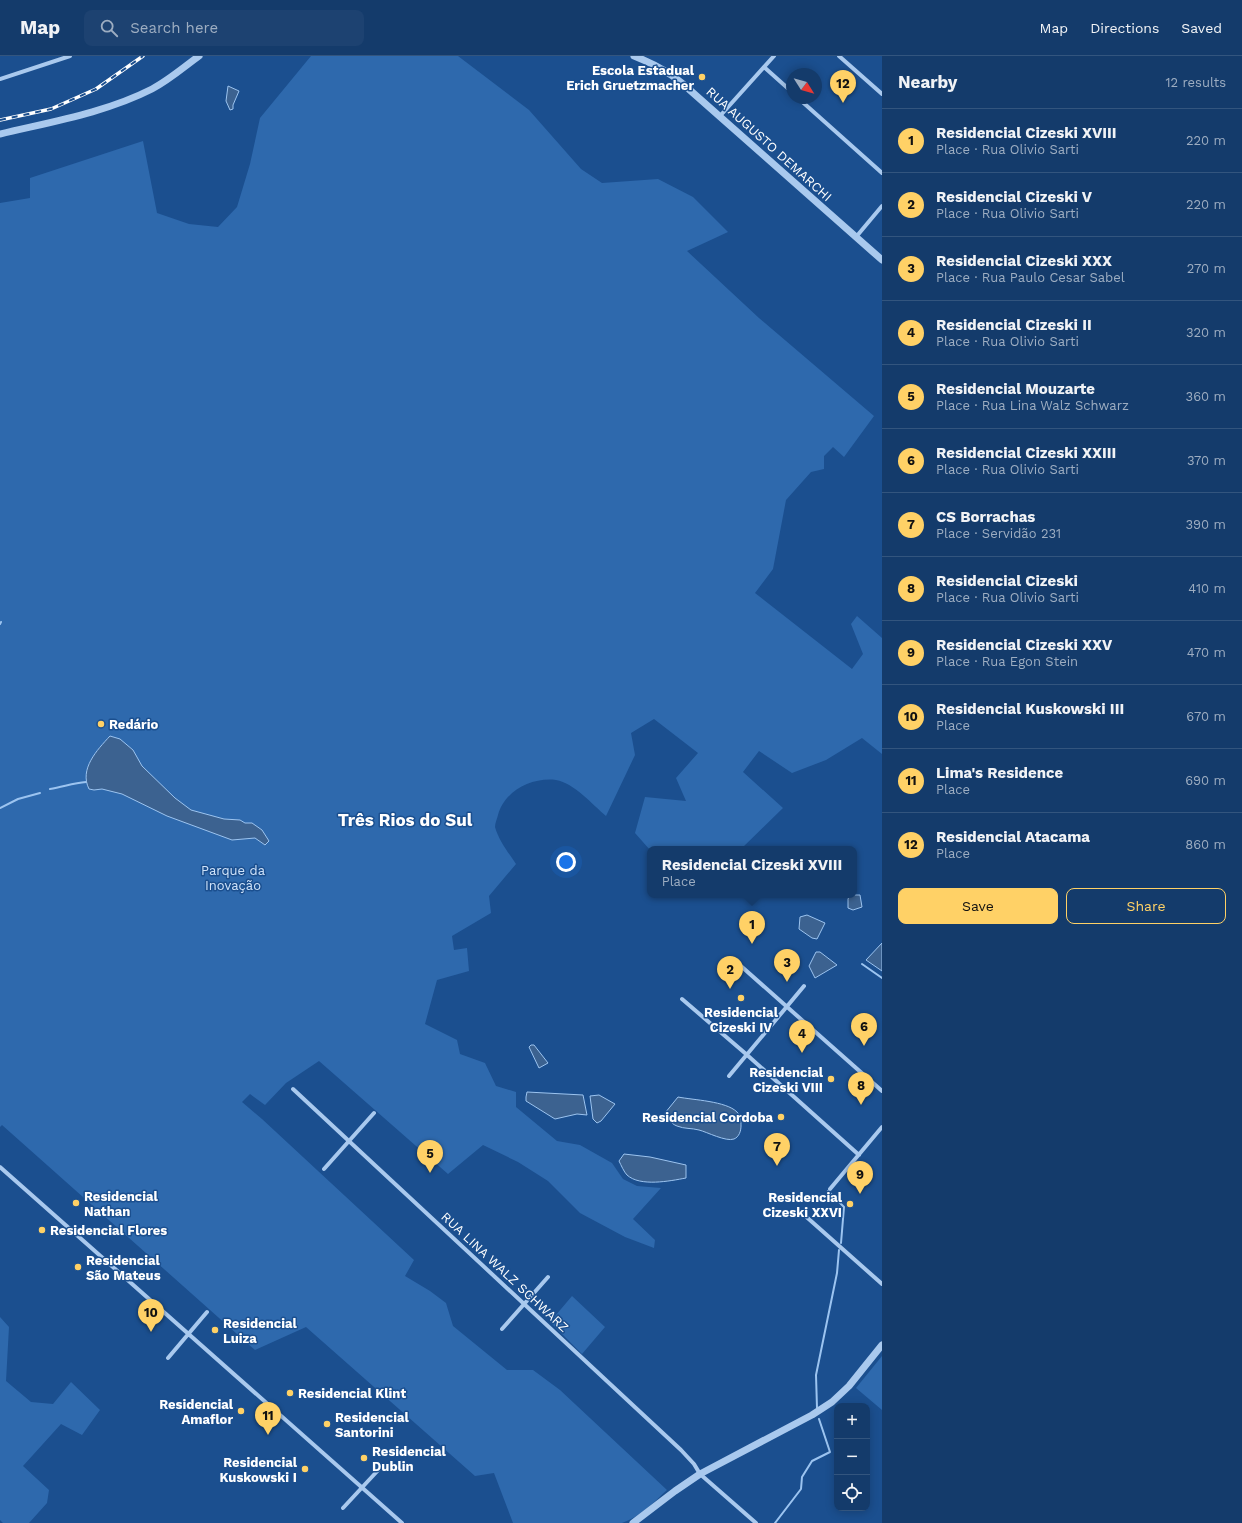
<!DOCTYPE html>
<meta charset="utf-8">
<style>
body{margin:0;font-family:"Work Sans",sans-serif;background:#1d4271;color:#f1f3f6}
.controls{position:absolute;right:12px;bottom:12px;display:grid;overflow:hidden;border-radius:8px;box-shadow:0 2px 10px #0003}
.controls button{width:36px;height:36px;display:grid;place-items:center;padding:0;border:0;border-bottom:1px solid #33557e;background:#143b6b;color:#f1f3f6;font:20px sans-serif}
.compass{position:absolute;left:786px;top:12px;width:36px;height:36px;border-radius:50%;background:#143b6b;box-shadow:0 2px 10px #0003;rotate:127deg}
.you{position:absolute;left:566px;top:806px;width:14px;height:14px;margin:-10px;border:3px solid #fff;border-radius:50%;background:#1a73e8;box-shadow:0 0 0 6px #1a73e833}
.badge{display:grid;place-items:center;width:26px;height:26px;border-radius:50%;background:#ffd166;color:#111;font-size:13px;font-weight:700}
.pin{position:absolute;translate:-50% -33px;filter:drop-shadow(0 1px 2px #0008)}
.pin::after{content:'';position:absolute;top:21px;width:14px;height:12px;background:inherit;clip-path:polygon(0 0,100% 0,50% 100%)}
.popup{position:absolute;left:647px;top:790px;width:210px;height:52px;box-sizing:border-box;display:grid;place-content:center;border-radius:8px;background:#143b6b;filter:drop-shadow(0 1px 3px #0005);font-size:13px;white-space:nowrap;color:#9dadc1}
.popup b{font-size:15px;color:#f1f3f6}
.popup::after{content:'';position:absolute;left:50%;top:100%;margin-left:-8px;border:8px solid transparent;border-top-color:#143b6b}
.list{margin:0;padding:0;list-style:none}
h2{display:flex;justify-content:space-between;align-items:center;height:52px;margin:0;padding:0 16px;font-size:17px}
h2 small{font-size:13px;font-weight:400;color:#9dadc1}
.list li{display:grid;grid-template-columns:26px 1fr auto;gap:12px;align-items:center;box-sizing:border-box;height:64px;padding:0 16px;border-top:1px solid #33557e}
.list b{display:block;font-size:15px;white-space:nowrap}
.list p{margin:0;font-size:13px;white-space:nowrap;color:#9dadc1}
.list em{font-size:13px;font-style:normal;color:#9dadc1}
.actions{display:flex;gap:8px;padding:12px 16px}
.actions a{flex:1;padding:9px 0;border:1px solid #ffd166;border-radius:8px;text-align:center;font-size:14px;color:#ffd166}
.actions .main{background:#ffd166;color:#111}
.icon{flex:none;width:22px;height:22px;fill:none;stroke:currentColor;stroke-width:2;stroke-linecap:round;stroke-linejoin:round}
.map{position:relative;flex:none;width:882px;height:1467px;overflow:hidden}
header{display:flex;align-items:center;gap:24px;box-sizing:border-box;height:56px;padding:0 20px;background:#143b6b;border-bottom:1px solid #33557e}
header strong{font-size:19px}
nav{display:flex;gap:22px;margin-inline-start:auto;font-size:14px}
.search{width:280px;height:36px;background:#1d4271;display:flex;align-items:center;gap:10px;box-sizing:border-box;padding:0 14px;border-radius:8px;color:#9dadc1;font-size:15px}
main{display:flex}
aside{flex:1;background:#143b6b}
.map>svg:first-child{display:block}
.green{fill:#2e69ad}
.water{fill:#3c6290;stroke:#9cc4f0}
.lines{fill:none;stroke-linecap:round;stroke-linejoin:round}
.stream{stroke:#9cc4f0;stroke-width:2}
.minor{stroke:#a9c9ee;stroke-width:4}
.tertiary{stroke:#a9c9ee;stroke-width:7}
.rail-casing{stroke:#fff;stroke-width:3.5}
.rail{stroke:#1b4f8f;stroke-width:2;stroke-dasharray:6;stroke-linecap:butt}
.poi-dot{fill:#ffd166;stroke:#1b4f8f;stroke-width:1.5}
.labels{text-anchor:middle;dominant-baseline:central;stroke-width:3;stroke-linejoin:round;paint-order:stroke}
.poi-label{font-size:13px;font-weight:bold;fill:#fff;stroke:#1b4f8f;text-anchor:start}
.street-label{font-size:13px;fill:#fff;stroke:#1b4f8f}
.park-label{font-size:13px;fill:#cfe3fa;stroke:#1b4f8f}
.district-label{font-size:17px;font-weight:bold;fill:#fff;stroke:#1b4f8f}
</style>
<header>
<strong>Map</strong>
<div class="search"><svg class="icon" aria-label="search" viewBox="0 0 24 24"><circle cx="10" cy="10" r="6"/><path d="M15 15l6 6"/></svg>Search here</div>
<nav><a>Map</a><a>Directions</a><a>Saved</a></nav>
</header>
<main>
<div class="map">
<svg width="882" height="1467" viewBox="0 0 882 1467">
<rect width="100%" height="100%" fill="#1b4f8f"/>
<path class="green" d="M311,0H458L529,54L581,113L602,127L658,123L693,141L728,176L687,195L759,262L874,360L844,401L833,391L824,400V413L811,416L786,444L773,513L755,537L852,613L863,598L851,568L857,560L882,582V698L862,682L826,704L792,717L759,695L743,716L783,752L741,793H650V794L635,777L645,741L686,745L676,722L698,697L654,663L631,677L635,699L606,760C593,749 574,727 556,724C532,721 504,735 498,759C497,763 495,767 495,771C499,785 508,796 516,808L489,840L491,857L452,880L454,894L467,892L469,915L437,924L425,968L457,984L460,998L485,1007L496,1030L516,1036V1051L557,1085L580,1089L612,1107L623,1123L637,1130L661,1132L633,1163L655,1184L654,1192L625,1181L580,1157L548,1125L518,1106L483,1089L448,1118L319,1005L286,1027L265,1049L250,1038L242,1046L262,1063L414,1204L405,1220L430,1235L446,1247L453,1270L507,1314H533L560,1334L667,1434C654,1446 640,1461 622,1467H513L494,1417L475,1420L306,1271L255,1294L2,1069L0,1071V147L30,142V122L143,85L157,157L189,168L218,171L237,151L250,108L260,62Z
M572,1240L605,1271L582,1298L550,1266Z
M0,1261L9,1271L6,1325L31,1346L53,1348L71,1326L100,1354L82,1379L61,1368L23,1410L49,1434L47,1447L29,1467H3L0,1464Z
M882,1300V1354L856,1332Z"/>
<path class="water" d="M228,30L239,35L233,49V53L230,54L226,45Z
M110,680L120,683L133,694L142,710L175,742L191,754L224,763L240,764L245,767H252L262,774L269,785L265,789L255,782L232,784L167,760L122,738L102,733L94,734L89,733C79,713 97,694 110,680Z
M850,839H860L862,851L853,854L848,852V843Z
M807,859L825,867L817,883L812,882L799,873L800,861Z
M882,887V915L866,904Z
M816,896H820L837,909L815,922L809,910Z
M531,989H534L548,1007L539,1012L529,991Z
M527,1036L583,1039L587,1059L577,1058L555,1063L526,1045V1041Z
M599,1039L615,1048L601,1065L597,1067L593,1063L590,1040Z
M678,1041C693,1044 726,1045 737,1056C741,1060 741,1065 741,1070C741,1075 739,1081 734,1083C726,1086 707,1076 699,1074C692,1072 684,1073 677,1070C671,1068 668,1062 665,1057Z
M624,1098L650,1101L686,1109V1122C670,1125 640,1131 627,1119C624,1116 621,1109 619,1105Z"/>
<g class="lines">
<path class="stream" d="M0,568L1,566
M50,733C63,731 73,727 86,726
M0,752L18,743L40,737
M862,908L882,922
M828,1135L844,1151L841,1187
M817,1352L816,1319L837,1217L839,1194
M775,1467L801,1433L802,1421L812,1405L830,1396L819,1363"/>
<path class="minor" d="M839,0L882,38
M764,11L792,36
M0,23L70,0
M798,42L882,117
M720,60L774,0
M856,181L882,150
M733,903L882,1035
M682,943L746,998L859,1099
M729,1020L804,930
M293,1033L681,1394L694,1408L700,1418L756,1467
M0,1111L402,1467
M324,1113L374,1057
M830,1133L882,1071
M802,1157L882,1228
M502,1273L548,1221
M168,1302L207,1256
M343,1452L382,1410"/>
<path class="tertiary" d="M634,0C652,7 668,15 683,28L882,204
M0,78C50,66 105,57 152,33C169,24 184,11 199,0
M633,1467L675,1435L700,1418L812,1359L832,1346L849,1330L882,1289"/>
<g class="rail-casing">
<path id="rail" d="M0,64L51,53L96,33L143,0"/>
</g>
<use href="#rail" class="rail"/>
</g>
<g class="poi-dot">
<circle cx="702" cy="21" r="4"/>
<circle cx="101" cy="668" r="4"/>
<circle cx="741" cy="942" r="4"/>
<circle cx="831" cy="1023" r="4"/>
<circle cx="781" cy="1061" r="4"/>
<circle cx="76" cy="1147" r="4"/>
<circle cx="850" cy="1148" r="4"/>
<circle cx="42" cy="1174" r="4"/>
<circle cx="78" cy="1211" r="4"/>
<circle cx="215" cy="1274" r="4"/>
<circle cx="290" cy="1337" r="4"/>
<circle cx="241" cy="1355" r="4"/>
<circle cx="327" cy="1368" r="4"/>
<circle cx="364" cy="1402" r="4"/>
<circle cx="305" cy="1413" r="4"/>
</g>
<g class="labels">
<g class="poi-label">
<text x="694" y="14" text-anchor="end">Escola Estadual<tspan x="694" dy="15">Erich Gruetzmacher</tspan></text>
<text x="109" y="668">Redário</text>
<text x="741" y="956" text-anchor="middle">Residencial<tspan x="741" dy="15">Cizeski IV</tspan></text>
<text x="823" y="1016" text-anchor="end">Residencial<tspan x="823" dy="15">Cizeski VIII</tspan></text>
<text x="773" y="1061" text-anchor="end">Residencial Cordoba</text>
<text x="84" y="1140">Residencial<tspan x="84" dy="15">Nathan</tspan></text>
<text x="842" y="1141" text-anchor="end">Residencial<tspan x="842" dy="15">Cizeski XXVI</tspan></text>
<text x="50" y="1174">Residencial Flores</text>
<text x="86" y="1204">Residencial<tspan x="86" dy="15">São Mateus</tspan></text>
<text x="223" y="1267">Residencial<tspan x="223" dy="15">Luiza</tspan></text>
<text x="298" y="1337">Residencial Klint</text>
<text x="233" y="1348" text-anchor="end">Residencial<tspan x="233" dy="15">Amaflor</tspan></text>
<text x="335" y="1361">Residencial<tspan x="335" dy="15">Santorini</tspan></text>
<text x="372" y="1395">Residencial<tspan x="372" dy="15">Dublin</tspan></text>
<text x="297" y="1406" text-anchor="end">Residencial<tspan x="297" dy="15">Kuskowski I</tspan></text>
</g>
<g class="street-label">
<text transform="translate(769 88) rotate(42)">RUA AUGUSTO DEMARCHI</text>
<text transform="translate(505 1216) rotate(43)">RUA LINA WALZ SCHWARZ</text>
</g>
<g class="park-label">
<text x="233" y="814">Parque da<tspan x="233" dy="15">Inovação</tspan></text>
</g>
<g class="district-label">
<text x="405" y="764">Três Rios do Sul</text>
</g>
</g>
</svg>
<div class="controls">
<button>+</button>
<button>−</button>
<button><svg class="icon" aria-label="locate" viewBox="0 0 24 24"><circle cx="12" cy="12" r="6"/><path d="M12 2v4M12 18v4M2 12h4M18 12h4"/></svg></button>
</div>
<svg class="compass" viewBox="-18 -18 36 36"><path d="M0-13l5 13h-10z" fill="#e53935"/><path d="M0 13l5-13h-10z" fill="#9dadc1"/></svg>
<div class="you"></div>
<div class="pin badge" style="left:752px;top:888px">1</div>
<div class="popup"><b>Residencial Cizeski XVIII</b>Place</div>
<div class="pin badge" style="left:730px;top:933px">2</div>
<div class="pin badge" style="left:787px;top:926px">3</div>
<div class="pin badge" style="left:802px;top:997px">4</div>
<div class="pin badge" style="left:430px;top:1117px">5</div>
<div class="pin badge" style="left:864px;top:990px">6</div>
<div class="pin badge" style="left:777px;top:1110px">7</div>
<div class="pin badge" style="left:861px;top:1049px">8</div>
<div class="pin badge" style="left:860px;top:1138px">9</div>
<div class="pin badge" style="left:151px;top:1276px">10</div>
<div class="pin badge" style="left:268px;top:1379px">11</div>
<div class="pin badge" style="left:843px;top:47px">12</div>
</div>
<aside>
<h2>Nearby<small>12 results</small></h2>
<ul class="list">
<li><span class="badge">1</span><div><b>Residencial Cizeski XVIII</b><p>Place · Rua Olivio Sarti</p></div><em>220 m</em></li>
<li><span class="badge">2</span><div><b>Residencial Cizeski V</b><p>Place · Rua Olivio Sarti</p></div><em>220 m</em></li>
<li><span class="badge">3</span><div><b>Residencial Cizeski XXX</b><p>Place · Rua Paulo Cesar Sabel</p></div><em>270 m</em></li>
<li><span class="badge">4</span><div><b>Residencial Cizeski II</b><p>Place · Rua Olivio Sarti</p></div><em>320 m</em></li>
<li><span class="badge">5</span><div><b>Residencial Mouzarte</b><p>Place · Rua Lina Walz Schwarz</p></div><em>360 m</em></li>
<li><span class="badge">6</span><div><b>Residencial Cizeski XXIII</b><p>Place · Rua Olivio Sarti</p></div><em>370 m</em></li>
<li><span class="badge">7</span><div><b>CS Borrachas</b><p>Place · Servidão 231</p></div><em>390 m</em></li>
<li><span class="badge">8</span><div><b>Residencial Cizeski</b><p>Place · Rua Olivio Sarti</p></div><em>410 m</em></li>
<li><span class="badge">9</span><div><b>Residencial Cizeski XXV</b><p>Place · Rua Egon Stein</p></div><em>470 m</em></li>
<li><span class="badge">10</span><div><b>Residencial Kuskowski III</b><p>Place</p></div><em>670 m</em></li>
<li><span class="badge">11</span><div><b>Lima's Residence</b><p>Place</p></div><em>690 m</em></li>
<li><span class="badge">12</span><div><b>Residencial Atacama</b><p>Place</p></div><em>860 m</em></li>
</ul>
<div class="actions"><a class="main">Save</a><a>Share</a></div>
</aside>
</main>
